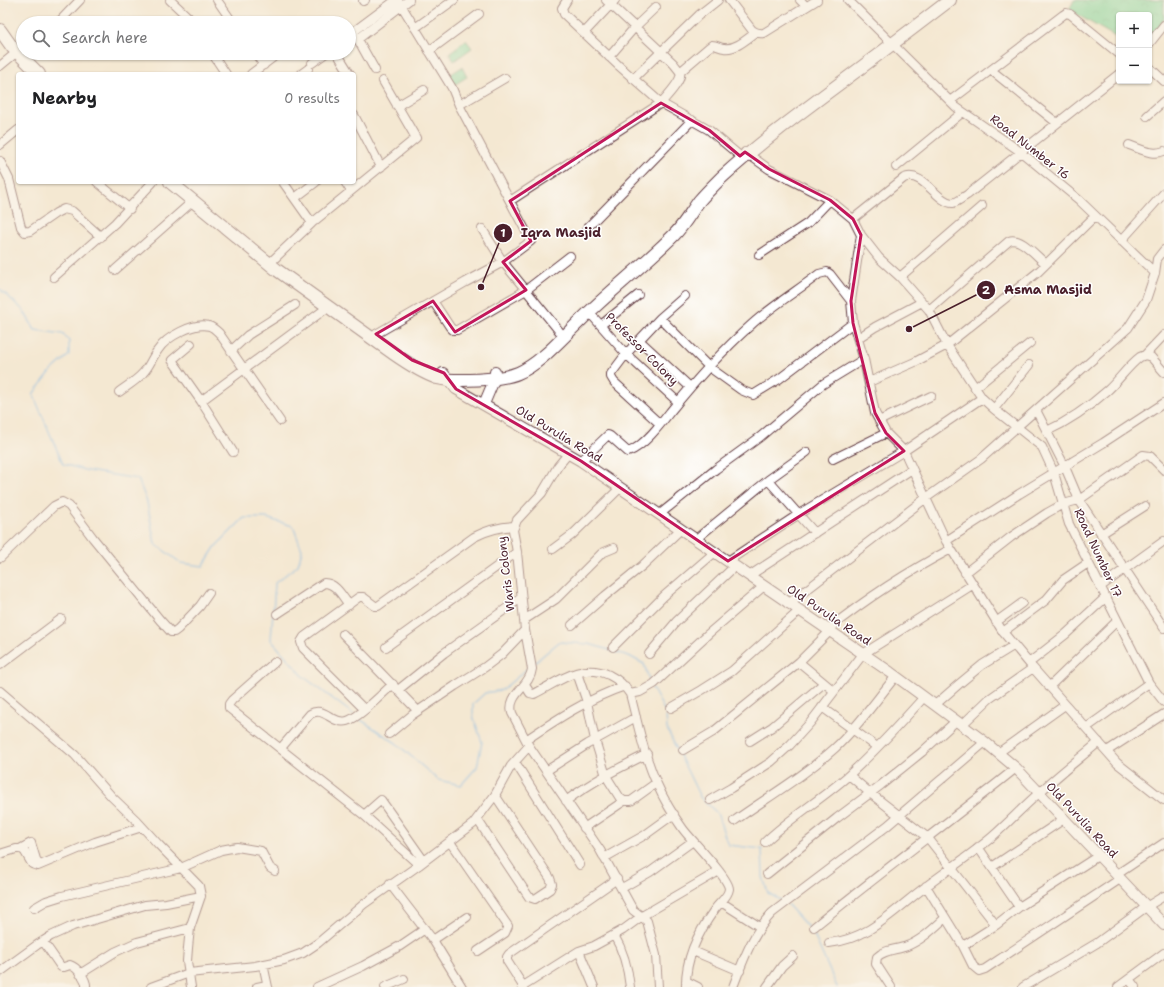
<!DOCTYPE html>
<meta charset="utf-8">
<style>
body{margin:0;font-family:"Shantell Sans",sans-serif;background:#f2f2f2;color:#202124}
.controls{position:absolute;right:12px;top:12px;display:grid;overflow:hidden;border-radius:4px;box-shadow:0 1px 3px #0004}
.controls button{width:36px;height:36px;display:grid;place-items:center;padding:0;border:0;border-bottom:1px solid #e0e0e0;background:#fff;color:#202124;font:20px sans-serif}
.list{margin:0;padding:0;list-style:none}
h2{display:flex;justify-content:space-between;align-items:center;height:52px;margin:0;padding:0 16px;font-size:17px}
h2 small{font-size:13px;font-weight:400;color:#757577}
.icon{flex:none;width:22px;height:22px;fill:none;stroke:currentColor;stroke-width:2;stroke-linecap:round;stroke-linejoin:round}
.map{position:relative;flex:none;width:1164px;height:987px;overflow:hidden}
.search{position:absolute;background:#fff;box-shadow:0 1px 3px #0004;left:16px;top:16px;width:340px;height:44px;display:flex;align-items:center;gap:10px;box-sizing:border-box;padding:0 14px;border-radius:22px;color:#757577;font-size:15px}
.panel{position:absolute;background:#fff;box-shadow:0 1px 3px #0004;left:16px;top:72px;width:340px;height:112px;border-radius:4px}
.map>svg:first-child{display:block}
.park{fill:url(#park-crowns);stroke:#647b64}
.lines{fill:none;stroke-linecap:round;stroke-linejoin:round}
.stream{stroke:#73b2e6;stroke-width:1.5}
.minor-casing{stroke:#643d44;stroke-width:10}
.major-casing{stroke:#643d44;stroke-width:12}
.highway-casing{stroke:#643d44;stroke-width:14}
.minor{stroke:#fff;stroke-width:8}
.major{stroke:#fff;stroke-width:10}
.highway{stroke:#fff;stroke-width:12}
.marked{fill:none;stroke:#c2185b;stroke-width:3;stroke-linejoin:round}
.labels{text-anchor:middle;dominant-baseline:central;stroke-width:3;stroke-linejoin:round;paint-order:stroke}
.street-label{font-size:12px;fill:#4a1f2b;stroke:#fff}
.leader{fill:none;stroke:#4a1f2b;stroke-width:1.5}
.callout-dot{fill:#4a1f2b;stroke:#fff;stroke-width:1.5}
.mark-label{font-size:12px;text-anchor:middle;font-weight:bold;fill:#fff}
.callout-label{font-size:13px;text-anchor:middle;font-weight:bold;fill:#4a1f2b;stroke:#fff;stroke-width:3;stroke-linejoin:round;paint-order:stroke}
</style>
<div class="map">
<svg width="1164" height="987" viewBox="0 0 1164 987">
<defs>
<pattern id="park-crowns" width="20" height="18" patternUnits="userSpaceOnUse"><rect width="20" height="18" fill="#7dd79d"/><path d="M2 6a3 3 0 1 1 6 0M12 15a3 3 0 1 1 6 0" fill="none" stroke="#6eb887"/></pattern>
</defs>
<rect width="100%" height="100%" fill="#fff"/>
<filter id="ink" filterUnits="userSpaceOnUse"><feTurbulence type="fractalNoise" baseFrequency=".025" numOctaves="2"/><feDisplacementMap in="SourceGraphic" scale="8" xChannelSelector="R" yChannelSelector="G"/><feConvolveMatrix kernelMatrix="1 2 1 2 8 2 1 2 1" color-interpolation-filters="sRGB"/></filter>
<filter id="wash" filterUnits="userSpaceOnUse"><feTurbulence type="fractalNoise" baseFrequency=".012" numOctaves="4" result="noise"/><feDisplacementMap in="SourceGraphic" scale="16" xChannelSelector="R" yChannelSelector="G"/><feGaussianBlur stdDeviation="0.9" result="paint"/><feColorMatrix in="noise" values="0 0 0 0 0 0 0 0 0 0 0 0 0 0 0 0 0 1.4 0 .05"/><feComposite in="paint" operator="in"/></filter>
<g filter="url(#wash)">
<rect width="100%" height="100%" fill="#f4e8d2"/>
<path class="park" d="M1074,0H1164V19L1149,41V15H1119V39L1069,10Z
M466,40L472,48L454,61L449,53Z
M462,67L467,77L454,85L448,76Z"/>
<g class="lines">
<path class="stream" d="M0,289L23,310L35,330L63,334L69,341V355L52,370L33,394L63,464L88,471L138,479L147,502L155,544L181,563L203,566L216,546L244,518H266L293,526L302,550L298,565L275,583L271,640L304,677L353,714
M534,663L559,642L589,644L629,656L644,664L650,683
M652,688L666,713L667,729L700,797L717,813L728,845L762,849L763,877L768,893L782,901
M358,718L396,743L438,780L461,785L477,767L482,742L473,716V704L485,693L502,690L528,668
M788,905L813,933L837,987"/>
</g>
</g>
<g filter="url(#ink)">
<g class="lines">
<g class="minor-casing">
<path id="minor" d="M170,0L188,17L192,23
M217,0L233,23
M398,0L452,88L459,105L531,241L503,262L482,229
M606,0L674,64C676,67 679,70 680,72C683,80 666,97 661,103L709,130L740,156
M729,0L752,30C756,33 759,34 764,33L817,0
M800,0L806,6
M848,0L956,107L1021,152L1079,200L1155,273
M363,1L365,0
M58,23L80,0
M415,28L454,0
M584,33L615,0
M349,35L396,0
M356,36L375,70
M358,39L409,0
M1149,44L1164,25
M429,51L479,14
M212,53L226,74
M255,53L264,65
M337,53L350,74
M609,57L635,27L656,7
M312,63L326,53
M0,66L17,52
M1149,67L1164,81
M991,70L1057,123
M680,72L708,48L712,45C717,45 720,48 724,48C735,50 747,39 755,33
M251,74L279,53
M301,74L308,69
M633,79L699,15L718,0
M950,101L1063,15L1066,13L1070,14L1119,54
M459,105L505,78
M397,106L424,90
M354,115L381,167
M1147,116L1164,101
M0,145L18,130
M1129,145C1141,149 1152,156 1164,151
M745,152L769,169L830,200L853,219L861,235L879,258L900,277L929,310L947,345L982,398L994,409L1042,447L1054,473L1069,524L1149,683L1164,702
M0,161L9,179L21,227L25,232L30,231L56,213L64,209L72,211L101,237
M896,167L963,112
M97,182L130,209
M283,182L312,223
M345,182L351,191
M295,198L316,182
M510,201L661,103L618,65L564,14L562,8L567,0
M853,219L904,178C923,170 938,204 953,203C958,202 963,197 967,195L1119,74
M587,228L692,120
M861,235L851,301L853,323L864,359L875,413L886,433L904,451L946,541L1003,632L1033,668L1117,763L1164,800
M1121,241L1164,193
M759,255L808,223L830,200
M273,260L312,223L416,138L383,81
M115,270L193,201
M54,277L115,223L153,182
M900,277L982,206
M433,301L450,327L453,330H457L526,290L570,256
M929,310L1009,241C1021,236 1037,257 1046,264
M589,312L626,354L678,402
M660,318L709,367L741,390L753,395L779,379L853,323
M601,325L638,295
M376,334L466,282L503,262L560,332
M858,338L875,327L922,302
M639,340L690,387
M191,344L172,360L201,401
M231,351L248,335L295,305
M1145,355L1164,335
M869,382L915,362L947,345L1038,272L1095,216
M975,388L1030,343
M119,392C127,386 136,381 143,373C150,366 152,357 158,350C166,337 194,322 209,326C213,327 216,330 219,333L280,421
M994,409L1029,365
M1036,410L1065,467L1079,500L1164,628
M879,421L931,396
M660,424L614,382L611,377V374L626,354L660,318L685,296
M1047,431C1069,421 1089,407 1108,390C1119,380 1128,366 1140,357L1145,355L1151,357L1164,372
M233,452L201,401L328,307
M568,454L558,466L542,493L517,520L513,530L517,552L525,630L532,669C530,687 507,694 512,713L529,746L600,850L633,910L647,921L656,955L658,987
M833,459L886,433
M581,461L608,435L610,436L628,452C643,447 660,425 670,412C695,381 721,352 751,325C772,306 797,291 819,274L827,272L830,274L851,301
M768,480L807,452
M660,514L716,469L760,437L823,384L864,359
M1101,534L1145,506
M696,539L768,480L815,533
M946,541L1019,494L1103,443L1164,403
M553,549L572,535L620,488
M0,558L54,506L62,502L69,506L93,538L160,620L171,632H174L178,629L200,606L209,593
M728,561L799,514L904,451L982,398
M965,573L1011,537L1047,513L1063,504L1079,500L1143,455L1150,456L1164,470
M749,576L912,469
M1100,587L1164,541
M788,604L926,498L981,459L1128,328L1146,300L1155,273L1157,259L1164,250
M277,614L324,583C336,583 342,596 349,605
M524,620L556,599L602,553L614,548
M996,622L1022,603
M572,625L605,596L642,566L681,529
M827,630C866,599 907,572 951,549
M1003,632L1046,600L1063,580L1088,563
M343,634L418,711
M386,647L517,552
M613,647L664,596L715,552
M649,654L676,622L735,566
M275,662L232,700L229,704V708L364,815L419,865
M799,662L834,691
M1029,663L1066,634L1105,598
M0,665L61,619
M577,673L587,702L595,740L606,776L620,798L624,801H631L656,783
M525,685L530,693L534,694C558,682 581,662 609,675C619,680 624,685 630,694L640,692L654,684L708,634L764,586
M1049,687L1117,621
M398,690L444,653L521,598
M0,691L75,755L112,797L137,821L158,844L199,886L201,896L190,928L188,948L187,961L191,987
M630,694C638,724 644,756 657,784C664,800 673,815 683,829C691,840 729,878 729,889C728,897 720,902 715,909C699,931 685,959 686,987
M935,705L959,684L982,665L1013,646
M822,707L877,747
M671,708L702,690L732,671L799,611
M364,709L303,648L301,642L304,637L359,597H363L375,606H378L474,537C487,530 499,527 514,526
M962,725L989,699L1033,668
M1086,728L1149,683
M389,734L412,715L455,686L485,667L502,654L525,630
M526,740C557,719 589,698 625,686
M750,741L772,727L824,683
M281,748L310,714C324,705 332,725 347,721C359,718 382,694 393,684
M683,750L713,732L799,662L830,631
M1107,751L1164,714
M998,753L1065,705
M515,762L580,865
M546,771L588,744L636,717
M849,775L870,793L928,838L996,925
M710,800L731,788L771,762L790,745L810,723L863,654L972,585
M566,801C591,782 619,768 647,754
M364,815L381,800L424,861
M477,819L529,897L535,899L550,889L552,884L550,878L495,795
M734,821C768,797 804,776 835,748C858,727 876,700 896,676
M584,828L624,801
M450,842L508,926L505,933L478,951
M765,842C791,817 822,799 849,775C876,750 900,724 924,697
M978,847L1019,907
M20,849L31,843L38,866
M0,854L16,849H22L25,852L32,864L38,866L95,842L142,827
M604,858L645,835L674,814
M992,867L1064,819
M767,874L837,818L881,785L922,752L956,721
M1116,875L1164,843
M390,884L433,940L462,987
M926,886L963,946L973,966L979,971L985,969L1120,879
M622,888L650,872L693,841
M721,902L760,927
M34,908L46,901L62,896L181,868L221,850L237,847L261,851L270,868L275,871
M814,927C880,873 949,822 1016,768
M614,935C624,952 628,968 630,987
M433,940L467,917
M43,941L61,967H64L70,965C77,967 87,980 86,987
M829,943C869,939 893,911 924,888C946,871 971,855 992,837C1008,823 1023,807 1039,793C1058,775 1079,759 1099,742
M963,946L996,925L1019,907L1098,856
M579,951L594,987
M693,951L740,971
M263,964L268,987
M0,972L37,945L51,936L73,926L145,905L166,903L201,896
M80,974L115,952L137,942L190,928
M1129,979L1135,987
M686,981L698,987
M523,986L507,961V957L509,954L617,879
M151,987L189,973L255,966L284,960L303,953L318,943L364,904L419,865L473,824L495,795L511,766L529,746
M257,987L267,985
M317,987L363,966L400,946L425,929
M385,987L404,979
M522,987L579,951L594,946L623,930L642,916L719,871
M733,987C743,961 752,934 772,913L887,826L985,742
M767,987L782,966L793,956
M891,987L876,964L877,957C885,949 897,950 907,946C922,940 934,928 945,918
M1023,987L1097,943L1146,907L1164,896
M1118,987L1164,953"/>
</g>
<g class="major-casing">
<path id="major" d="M443,373L456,389L581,461L890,672L985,742L1016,768L1164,925
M484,404L495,378V372"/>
</g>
<g class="highway-casing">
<path id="highway" d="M0,30L12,47L39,74
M170,182L277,270L394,354C407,363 422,373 437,378C454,382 502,380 518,373C540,364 562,338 580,321C610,291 644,265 674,235C684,225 691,212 699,201C706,193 714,185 721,178C757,145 796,116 835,87C873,59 912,29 950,0"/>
</g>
<use href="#minor" class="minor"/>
<use href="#major" class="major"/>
<use href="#highway" class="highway"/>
</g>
</g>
<path d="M0 0H1164V987H0ZM661,103L709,130L740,156L745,152L769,169L830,200L853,219L861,235L851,301L853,323L875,413L886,433L904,451L728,561L581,461L456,389L444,373L412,360L376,334L433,301L455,332L526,290L503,262L531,241L510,201Z" fill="#f4e8d2" fill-opacity=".55" fill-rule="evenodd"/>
<path class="marked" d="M661,103L709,130L740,156L745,152L769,169L830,200L853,219L861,235L851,301L853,323L875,413L886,433L904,451L728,561L581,461L456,389L444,373L412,360L376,334L433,301L455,332L526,290L503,262L531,241L510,201Z"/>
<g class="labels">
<g class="street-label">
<text transform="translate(1030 147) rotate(38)">Road Number 16</text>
<text transform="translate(642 349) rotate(45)">Professor Colony</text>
<text transform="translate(559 434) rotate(31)">Old Purulia Road</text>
<text transform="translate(1098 553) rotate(65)">Road Number 17</text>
<text transform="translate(506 574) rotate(-97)">Waris Colony</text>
<text transform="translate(829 615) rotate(34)">Old Purulia Road</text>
<text transform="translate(1082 820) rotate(47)">Old Purulia Road</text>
</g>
</g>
<path class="leader" d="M481 287L503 233M909 329L986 290"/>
<g class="callout-dot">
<circle cx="481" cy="287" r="4"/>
<circle cx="909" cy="329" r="4"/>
<circle cx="503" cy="233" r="10"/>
<circle cx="986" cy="290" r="10"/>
</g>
<g class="mark-label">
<text x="503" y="237">1</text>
<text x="986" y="294">2</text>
</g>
<g class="callout-label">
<text x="561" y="237">Iqra Masjid</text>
<text x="1048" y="294">Asma Masjid</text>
</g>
</svg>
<div class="controls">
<button>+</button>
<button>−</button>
</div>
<div class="search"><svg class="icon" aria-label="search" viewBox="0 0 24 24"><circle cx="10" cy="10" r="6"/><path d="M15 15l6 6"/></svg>Search here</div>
<section class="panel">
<h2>Nearby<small>0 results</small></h2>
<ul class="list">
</ul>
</section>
</div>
